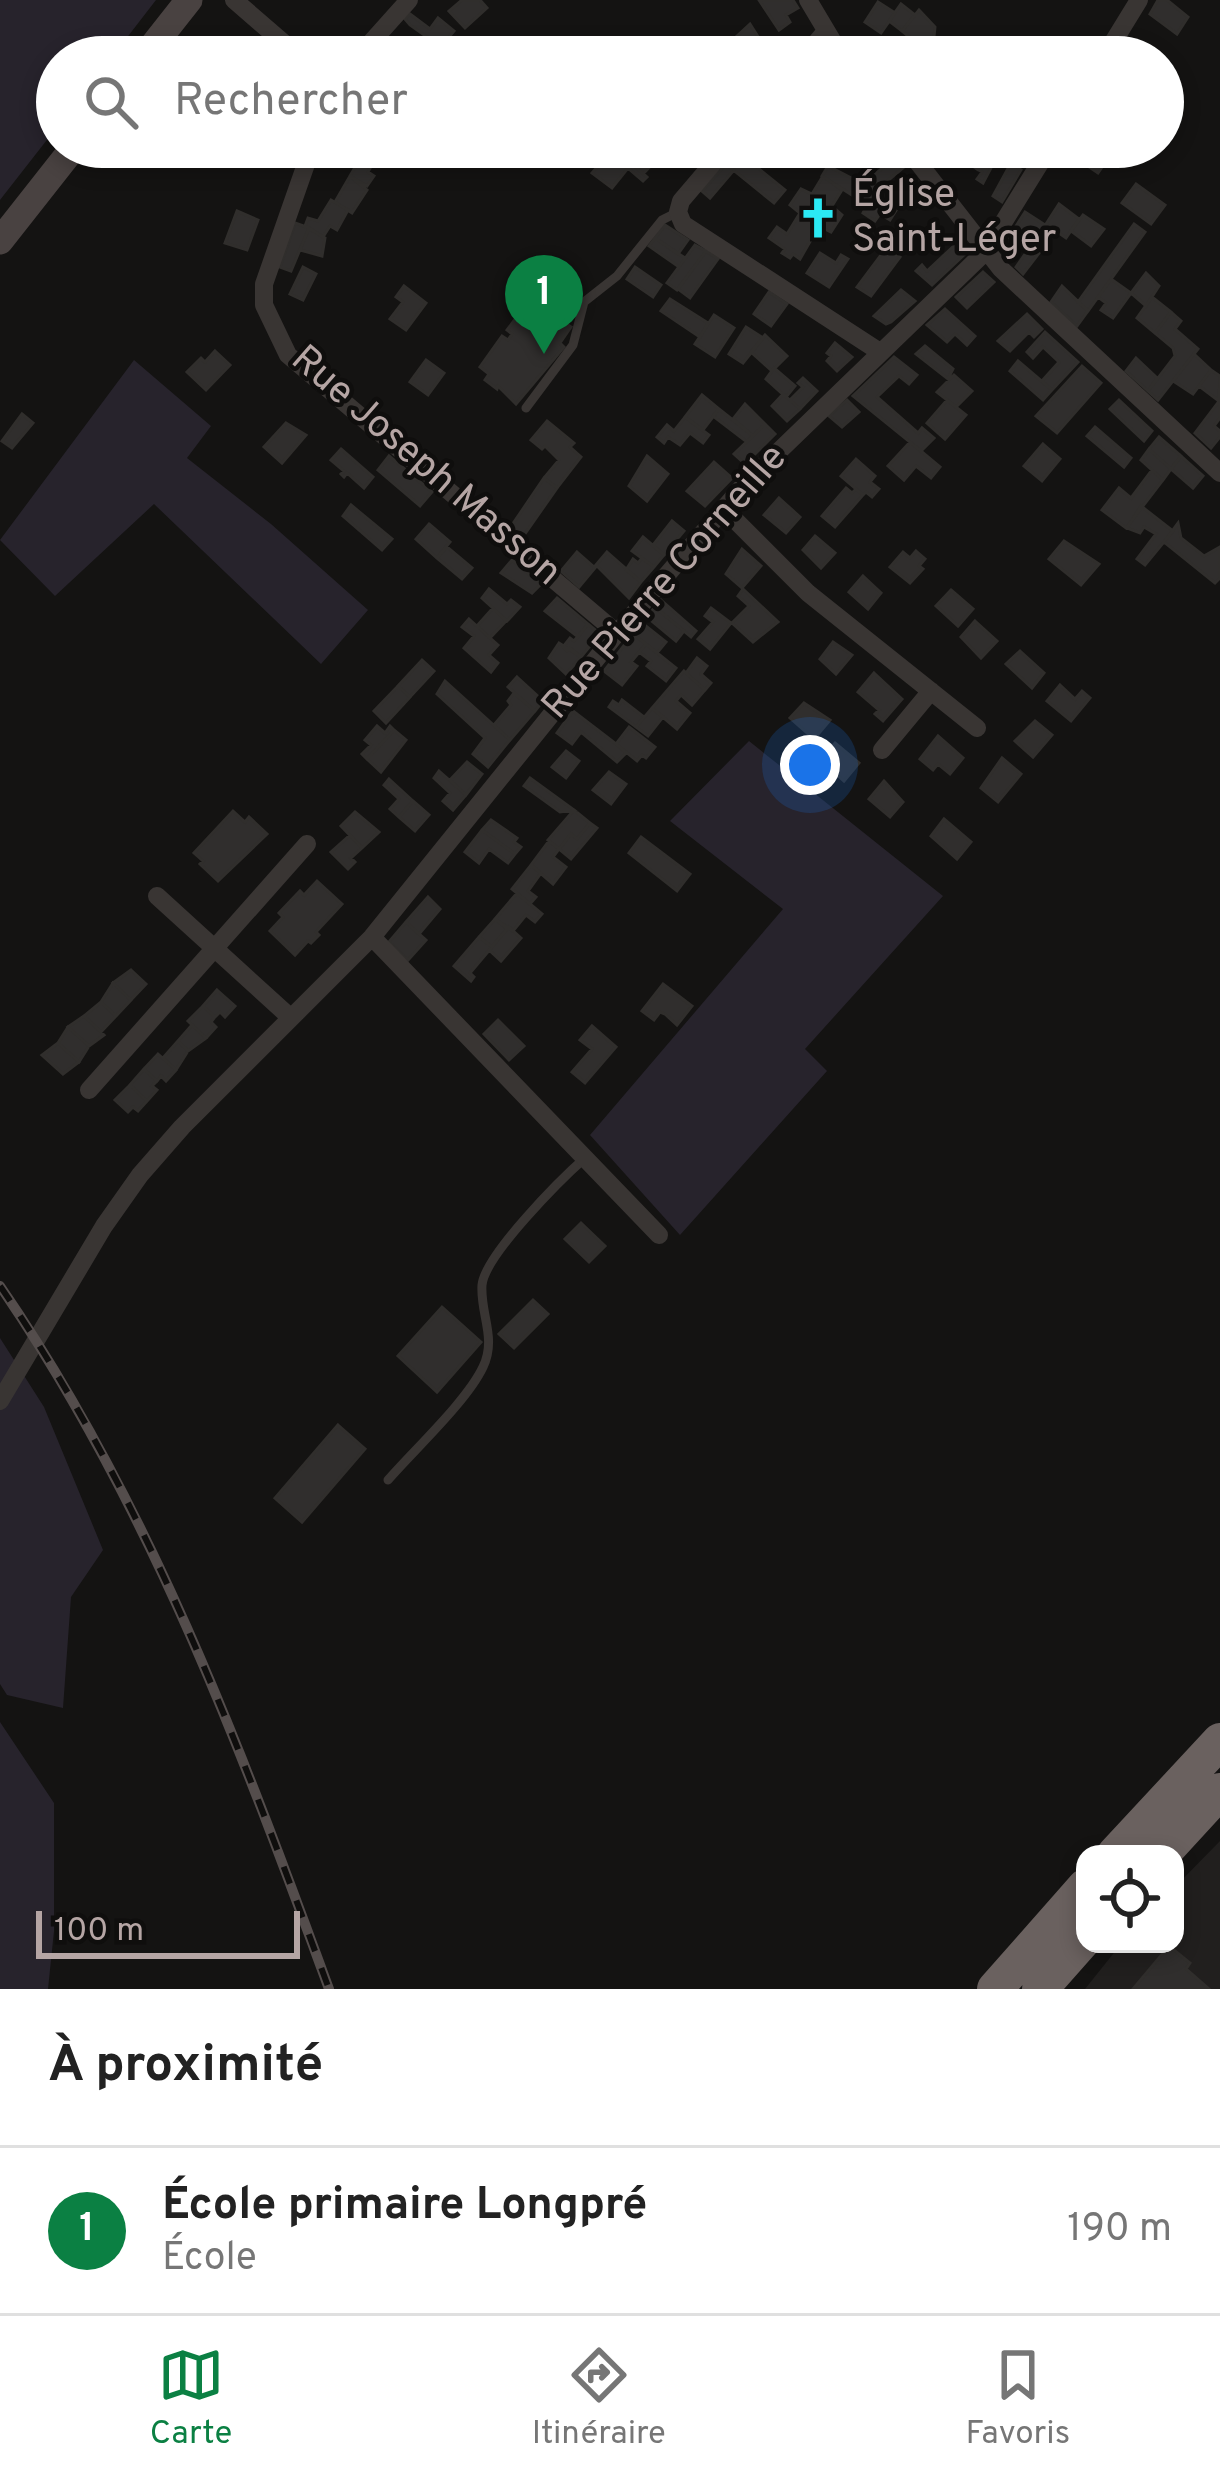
<!DOCTYPE html>
<html lang="fr">
<meta charset="utf-8">
<style>
body{margin:0;font-family:Overpass,sans-serif;background:#f6f6f6;color:#222}
.controls{position:absolute;right:36px;bottom:36px;display:grid;overflow:hidden;border-radius:24px;box-shadow:0 6px 18px #0003}
.controls button{width:108px;height:108px;display:grid;place-items:center;padding:0;border:0;border-bottom:3px solid #e0e0e0;background:#fff;color:#222;font:60px sans-serif}
.scale{position:absolute;left:36px;bottom:30px;width:264px;box-sizing:border-box;padding-left:12px;border:6px solid #b5a5a4;border-top:0;font-size:33px;line-height:42px;white-space:nowrap;color:#b5a5a4;-webkit-text-stroke:9px #0f0e0d;paint-order:stroke}
.you{position:absolute;left:810px;top:765px;width:42px;height:42px;margin:-30px;border:9px solid #fff;border-radius:50%;background:#1a73e8;box-shadow:0 0 0 18px #1a73e833}
.badge{display:grid;place-items:center;width:78px;height:78px;border-radius:50%;background:#0b8043;color:#fff;font-size:39px;font-weight:700}
.pin{position:absolute;translate:-50% -99px;filter:drop-shadow(0 3px 6px #0008)}
.pin::after{content:'';position:absolute;top:63px;width:42px;height:36px;background:inherit;clip-path:polygon(0 0,100% 0,50% 100%)}
.list{margin:0;padding:0;list-style:none}
h2{display:flex;justify-content:space-between;align-items:center;height:156px;margin:0;padding:0 48px;font-size:51px}
h2 small{font-size:39px;font-weight:400;color:#767676}
.list li{display:grid;grid-template-columns:78px 1fr auto;gap:36px;align-items:center;box-sizing:border-box;height:168px;padding:0 48px;border-top:3px solid #e0e0e0}
.list b{display:block;font-size:45px;white-space:nowrap}
.list p{margin:0;font-size:39px;white-space:nowrap;color:#767676}
.list em{font-size:39px;font-style:normal;color:#767676}
.icon{flex:none;width:66px;height:66px;fill:none;stroke:currentColor;stroke-width:2;stroke-linecap:round;stroke-linejoin:round}
.map{position:relative;flex:none;width:1220px;height:1989px;overflow:hidden}
.search{position:absolute;background:#fff;box-shadow:0 6px 18px #0003;left:36px;right:36px;top:36px;height:132px;display:flex;align-items:center;gap:30px;box-sizing:border-box;padding:0 42px;border-radius:66px;color:#767676;font-size:45px}
.sheet{height:324px;background:#fff}
nav{display:flex;justify-content:space-around;align-items:center;box-sizing:border-box;height:168px;border-top:3px solid #e0e0e0;background:#fff;font-size:33px;color:#767676}
nav a{display:grid;justify-items:center;gap:6px}
nav .on{color:#0b8043}
.map>svg:first-child{display:block}
.built{fill:#211f1e}
.green{fill:#27232c}
.building{fill:#302e2d;stroke:#302e2c;stroke-width:3}
.lines{fill:none;stroke-linecap:round;stroke-linejoin:round}
.lane{stroke:#393533;stroke-width:9}
.street{stroke:#393533;stroke-width:18}
.secondary{stroke:#494241;stroke-width:27}
.highway{stroke:#6a615f;stroke-width:36}
.rail-casing{stroke:#544d4c;stroke-width:10}
.rail{stroke:#0f0e0d;stroke-width:6;stroke-dasharray:18;stroke-linecap:butt}
.labels{text-anchor:middle;dominant-baseline:central;stroke-width:9;stroke-linejoin:round;paint-order:stroke}
.poi-label{font-size:39px;fill:#b5a5a4;stroke:#0f0e0d;text-anchor:start}
.street-label{font-size:39px;fill:#b5a5a4;stroke:#0f0e0d}
</style>
<div class="map">
<svg width="1220" height="1989" viewBox="0 0 1220 1989">
<rect width="100%" height="100%" fill="#141312"/>
<path class="built" d="M1220,1841V1989H1085L1121,1944H1175V1887Z"/>
<path class="green" d="M0,0H156L112,57H57V127L0,200Z
M134,360L211,426L187,458L271,524L368,610L321,664L154,504L55,596L0,540Z
M749,741L943,896L805,1049L827,1071L680,1235L590,1135L783,909L670,821Z
M0,1338L44,1407L103,1550L71,1597L63,1708L7,1695L0,1684Z
M0,1722L54,1803V1931L48,1989H0Z"/>
<path class="building" d="M462,0H480L487,8L465,28L449,11Z
M759,0H793L798,8L786,15L790,22L779,30Z
M1158,0H1167L1188,17L1177,34L1150,14Z
M878,2L895,13L881,33L865,22Z
M901,4L915,15L902,31L889,21Z
M919,10L935,27L934,37L951,50L955,44L960,48L954,57H934L902,31Z
M410,14L430,29L438,18L454,31L441,47L410,25L405,19Z
M750,24L764,46L753,57H732L724,48Z
M428,38L450,53L447,57H413Z
M614,147L647,177L643,181L628,168L612,188L592,173Z
M638,147H655L662,154L643,174L632,164L643,152Z
M965,147L989,149L977,169L959,156Z
M990,147H1002L983,183L977,179L982,172L977,169Z
M1088,147H1116L1098,173L1079,160Z
M737,151L785,190L774,203L726,164Z
M364,152L375,159L368,172L374,176L367,186L350,176Z
M896,157L904,167L873,193L866,204L822,176L828,166L863,184Z
M1011,163L1021,170L1002,202L993,196Z
M726,164L734,170L710,198L702,191Z
M350,176L367,190L352,213L335,202Z
M823,176L842,190L832,206L842,215L831,232L819,226L800,259L793,254L790,258L782,253L785,249L769,238L777,227L787,234L800,213L790,205L801,189L812,194Z
M1136,184L1165,205L1151,224L1122,203Z
M873,193L897,209L890,220L880,214L875,221L863,213Z
M331,200L348,210L337,230L330,226L323,237L305,226L308,218L318,221Z
M1059,204L1079,219L1066,238L1046,224Z
M237,211L258,220L247,250L225,243Z
M1025,212L1045,225L1029,249L1009,237Z
M1083,215L1104,229L1091,246L1071,231Z
M295,223L309,228L291,271L280,267Z
M1046,224L1056,231L1023,274L1016,267Z
M1134,224L1145,232L1088,311L1078,302Z
M665,225L688,240L678,254L655,238Z
M309,228L325,238L322,256L300,250Z
M655,238L685,258L679,267L649,246Z
M956,244L966,253L932,285L916,271L922,265L927,271Z
M695,245L706,251L677,290L667,283Z
M887,247L900,257L871,296L857,287Z
M706,251L718,259L690,298L678,289Z
M820,253L836,263L841,255L848,259L829,287L807,273Z
M303,267L316,274L303,300L290,294Z
M635,267L661,285L653,297L627,279Z
M983,272L994,282L967,308L956,297Z
M1146,273L1159,286L1146,306L1131,293Z
M1111,279L1131,293L1113,318L1101,310L1106,303L1098,297Z
M404,286L426,303L406,330L390,319L403,302L396,297Z
M1062,286L1088,311L1077,326L1051,302Z
M901,290L915,301L891,322L886,324L874,316Z
M769,292L787,304L771,326L754,314Z
M547,297L559,305L554,312L560,316L565,309L572,314L565,323L571,327L560,343L564,347L516,404L498,386L497,389L485,380L489,374L480,367L502,336L508,340L512,334L507,330L530,299L540,306Z
M1152,297L1171,312L1155,333L1137,318Z
M670,299L708,323L700,337L661,311Z
M945,309L975,336L967,345L955,334L947,342L927,325Z
M1171,312L1181,321L1175,329L1198,349L1158,400L1148,391L1175,356L1173,348L1155,333Z
M1027,314L1042,329L1034,337L1029,332L1010,351L998,341Z
M714,315L734,328L715,357L695,344Z
M746,327L763,338L743,363L729,354Z
M1045,332L1078,362L1052,390L1042,381L1059,362L1043,347L1033,358L1027,352Z
M765,335L787,356L772,371L751,352Z
M835,343L852,357L837,371L827,361L831,356L827,353Z
M925,346L953,369L948,379L916,354Z
M215,351L230,365L206,390L187,372L201,358L205,362Z
M1194,354L1211,370L1193,394L1173,381Z
M894,357L917,375L909,384L899,376L877,397L918,433L922,428L934,438L921,451L853,396Z
M1136,358L1157,378L1148,391L1126,371Z
M426,360L444,373L428,395L410,382Z
M1018,361L1052,390L1043,400L1010,371Z
M1082,366L1101,383L1057,433L1036,416Z
M774,368L795,386L786,397L766,379Z
M1211,370L1220,376L1219,401L1199,386Z
M954,375L972,391L956,407L937,392Z
M803,378L817,391L800,409L790,400L803,387L798,383Z
M783,394L800,409L787,421L772,406Z
M702,395L719,409L703,430L685,417Z
M847,400L859,412L842,427L829,416Z
M947,400L966,415L945,439L927,423Z
M1119,400L1152,431L1144,441L1110,409Z
M1220,400V418L1214,426L1220,431V437L1211,448L1195,433Z
M745,404L765,424L753,436L733,419Z
M719,409L753,436L747,442L713,416Z
M22,414L33,423L12,448L2,441Z
M685,417L709,435L703,443L690,433L680,445L668,437L664,443L657,437L667,425L674,431Z
M547,421L574,443L570,447L581,457L557,488L544,478L559,460L545,446L542,449L531,440Z
M286,423L306,435L282,463L264,447Z
M765,424L775,434L745,464L734,454Z
M1095,427L1131,458L1124,467L1087,436Z
M1159,437L1181,456L1171,469L1149,449Z
M910,442L940,467L931,478L916,466L904,480L888,466Z
M1043,444L1060,459L1042,481L1024,466Z
M341,449L373,477L364,488L347,473L344,477L341,474L344,471L331,460Z
M1149,449L1171,469L1163,480L1141,460Z
M389,456L432,492L420,506L378,470Z
M647,456L668,474L647,501L629,486Z
M1181,456L1203,476L1193,488L1171,469Z
M856,459L875,476L870,482L879,489L872,497L866,492L863,495L841,476Z
M714,462L732,478L705,506L687,491Z
M1152,470L1163,480L1126,528L1102,510L1119,488L1131,498Z
M544,478L557,488L522,538L510,528Z
M846,488L852,493L856,489L863,495L835,527L822,516Z
M779,498L800,517L786,533L764,515Z
M351,505L392,539L382,550L343,516Z
M1141,506L1173,531L1145,565L1137,559L1156,534L1144,527L1140,533L1127,528Z
M672,521L684,531L664,555L653,545Z
M1178,523L1181,538L1204,556L1220,547V578L1215,583L1164,542Z
M429,524L450,542L437,558L416,539Z
M815,536L835,553L821,568L803,550Z
M643,537L664,555L654,567L632,551Z
M1064,541L1099,564L1081,585L1049,559Z
M447,547L472,568L462,579L437,558Z
M742,549L761,566L742,588L726,574Z
M916,551L925,559L919,566L923,569L910,583L890,567L903,552L910,558Z
M577,552L595,568L579,587L561,571Z
M607,552L641,582L629,598L596,565Z
M642,558L654,567L641,582L626,570L633,559L638,563Z
M512,560L541,584L532,593L501,573Z
M863,576L881,593L868,609L849,592Z
M489,589L507,604L511,600L520,607L507,621L482,598Z
M743,589L778,622L753,642L732,623L749,606L738,596Z
M951,590L973,609L958,626L936,606Z
M557,598L588,624L578,637L545,611Z
M661,600L696,631L691,637L655,607Z
M655,607L684,631L676,641L647,617Z
M493,608L506,621L490,638L477,626Z
M711,608L731,623L710,649L698,639L713,622L705,616Z
M469,619L498,645L489,655L498,663L491,672L464,648L474,636L462,627Z
M975,621L997,641L981,658L961,637Z
M642,623L666,642L657,653L633,634Z
M588,624L600,634L581,657L570,648L567,651L563,647L570,638L574,641Z
M633,634L646,644L631,662L637,666L622,685L604,671Z
M833,642L852,655L836,674L820,659Z
M559,643L581,657L566,674L549,658Z
M646,644L676,668L666,681L647,666L651,661L639,652Z
M1020,651L1044,673L1032,688L1006,664Z
M697,658L707,666L701,674L711,683L705,690L686,673Z
M422,660L434,671L410,697L398,686Z
M684,671L705,690L692,705L681,695L676,701L690,713L677,729L652,708Z
M874,673L902,699L883,721L875,714L879,710L858,692Z
M517,677L543,701L535,711L508,687Z
M445,681L510,740L488,767L473,754L485,738L437,694Z
M1060,685L1075,699L1082,691L1090,698L1071,721L1047,701Z
M398,686L410,697L386,723L374,711Z
M514,693L535,711L510,740L494,725L511,705L508,701Z
M622,700L644,717L636,727L609,707L613,701L619,705Z
M804,703L830,720L814,739L790,718Z
M652,708L663,717L648,736L636,727Z
M573,711L616,744L626,753L617,762L581,732L572,744L557,733Z
M1035,721L1052,735L1033,757L1015,741Z
M377,726L385,733L390,726L394,730L367,759L362,754L371,745L365,740Z
M629,727L655,747L646,758L642,755L637,761L616,744Z
M394,730L406,740L381,772L367,759Z
M938,736L963,758L950,774L938,764L933,770L920,759Z
M835,743L859,763L844,781L820,760Z
M566,751L579,761L566,778L552,767Z
M1002,758L1021,774L998,802L981,788Z
M467,762L482,774L466,795L450,780Z
M439,771L466,795L453,810L443,801L450,793L434,778Z
M609,772L626,784L611,804L593,790Z
M530,778L574,810L560,812L524,786Z
M389,779L413,801L399,817L390,809L399,799L384,785Z
M884,781L903,802L890,817L869,799Z
M413,801L429,815L415,831L399,817Z
M574,810L590,823L577,839L571,834L559,849L548,840Z
M233,811L245,822L249,817L267,834L218,881L200,864L203,861L194,853Z
M355,812L379,832L362,848L341,826Z
M944,819L971,842L957,859L931,836Z
M491,820L517,838L514,842L521,847L515,854L482,830Z
M590,823L597,828L571,859L559,849L571,834L577,839Z
M482,830L515,854L508,863L489,849L479,863L465,852Z
M350,835L362,848L351,858L355,862L348,869L331,852Z
M641,837L690,874L677,891L629,853Z
M549,841L559,849L553,857L566,867L553,884L531,865Z
M531,865L541,873L528,891L536,897L530,904L512,889Z
M317,881L342,904L316,932L319,935L311,943L308,941L295,955L270,931L283,917L279,913L300,891L304,895Z
M517,893L542,914L535,922L526,915L513,931L495,919Z
M428,897L440,909L419,934L406,922Z
M495,919L507,929L492,947L479,937Z
M406,922L426,940L408,960L389,942Z
M509,927L521,938L501,961L489,950Z
M479,937L492,947L470,973L474,977L471,981L454,966Z
M131,970L146,984L131,1000L113,983Z
M113,983L131,1000L116,1016L101,1002Z
M663,984L692,1006L677,1025L665,1014L660,1012L654,1020L642,1011Z
M217,990L235,1006L225,1017L220,1012L215,1017L203,1006Z
M101,1002L116,1016L101,1032L84,1016Z
M203,1006L215,1017L211,1022L216,1027L206,1038L188,1021Z
M84,1016L104,1035L89,1046L68,1027Z
M498,1020L524,1046L509,1060L484,1034Z
M192,1025L206,1038L188,1051L178,1041Z
M592,1026L616,1047L585,1083L572,1072L592,1049L580,1040Z
M68,1027L89,1046L79,1062L58,1043Z
M178,1041L188,1051L176,1070L163,1058Z
M58,1043L79,1062L63,1074L42,1055Z
M158,1054L176,1070L166,1081L161,1076L157,1081L144,1069Z
M144,1069L157,1081L152,1086L157,1090L147,1101L130,1085Z
M130,1085L147,1101L138,1111L133,1107L128,1112L115,1100Z
M581,1223L605,1246L589,1262L565,1239Z
M533,1300L548,1314L514,1348L499,1334Z
M442,1307L481,1342L437,1392L398,1356Z
M338,1425L365,1449L302,1522L275,1498Z
M1169,1946L1190,1963L1186,1969L1209,1989H1133Z"/>
<g class="lines">
<path class="lane" d="M526,408L573,345L584,302L617,276L662,220L676,213
M388,1480C414,1450 467,1401 483,1367C497,1338 480,1314 482,1285C485,1255 561,1179 586,1157"/>
<path class="street" d="M234,0L300,57
M808,0L842,57
M358,57L409,0
M804,57L826,31
M1104,57L1139,0
M312,147L264,284V305L288,355L617,633
M727,147L681,201L678,212L683,224L880,352
M906,147L1001,269L1220,473
M724,509L808,593L977,728
M882,750L931,691
M157,896L291,1018
M372,937L659,1235
M89,1090L307,844
M0,1401L104,1226L140,1175L182,1127L372,937L617,633L744,485L985,252L1050,147"/>
<path class="secondary" d="M144,57L189,0
M0,241L74,147"/>
<path class="highway" d="M1115,1854L1220,1741
M1162,1854L1220,1791
M995,1989L1085,1887
M1040,1989L1085,1938"/>
<g class="rail-casing">
<path id="rail" d="M0,1286C149,1503 239,1744 329,1989"/>
</g>
<use href="#rail" class="rail"/>
</g>
<defs>
<g id="church-bare" transform="scale(3.24)"><path d="M-1.2-6h2.4v3.5h3.3v2.4h-3.3V6h-2.4V-.1h-3.3v-2.4h3.3Z" fill="#2be9f4" stroke="#0f0e0d" stroke-width="2.5" paint-order="stroke"/></g>
</defs>
<g fill-rule="evenodd">
<use href="#church-bare" x="818" y="218"/>
</g>
<g class="labels">
<g class="poi-label">
<text x="852" y="196">Église<tspan x="852" dy="45">Saint-Léger</tspan></text>
</g>
<g class="street-label">
<text transform="translate(425 467) rotate(41)">Rue Joseph Masson</text>
<text transform="translate(666 583) rotate(-49)">Rue Pierre Corneille</text>
</g>
</g>
</svg>
<div class="controls">
<button><svg class="icon" aria-label="locate" viewBox="0 0 24 24"><circle cx="12" cy="12" r="6"/><path d="M12 2v4M12 18v4M2 12h4M18 12h4"/></svg></button>
</div>
<div class="scale">100 m</div>
<div class="you"></div>
<div class="pin badge" style="left:544px;top:354px">1</div>
<div class="search"><svg class="icon" aria-label="search" viewBox="0 0 24 24"><circle cx="10" cy="10" r="6"/><path d="M15 15l6 6"/></svg>Rechercher</div>
</div>
<section class="sheet">
<h2>À proximité<small></small></h2>
<ul class="list">
<li><span class="badge">1</span><div><b>École primaire Longpré</b><p>École</p></div><em>190 m</em></li>
</ul>
</section>
<nav>
<a class="on"><svg class="icon" aria-label="map" viewBox="0 0 24 24"><path d="M3 6l6-2 6 2 6-2v14l-6 2-6-2-6 2zM9 4v14M15 6v14"/></svg>Carte</a>
<a><svg class="icon" aria-label="directions" viewBox="0 0 24 24"><path d="M12 3l9 9-9 9-9-9zM9 14v-3h6M13 9l2 2-2 2"/></svg>Itinéraire</a>
<a><svg class="icon" aria-label="saved" viewBox="0 0 24 24"><path d="M7 4h10v16l-5-4-5 4z"/></svg>Favoris</a>
</nav>
